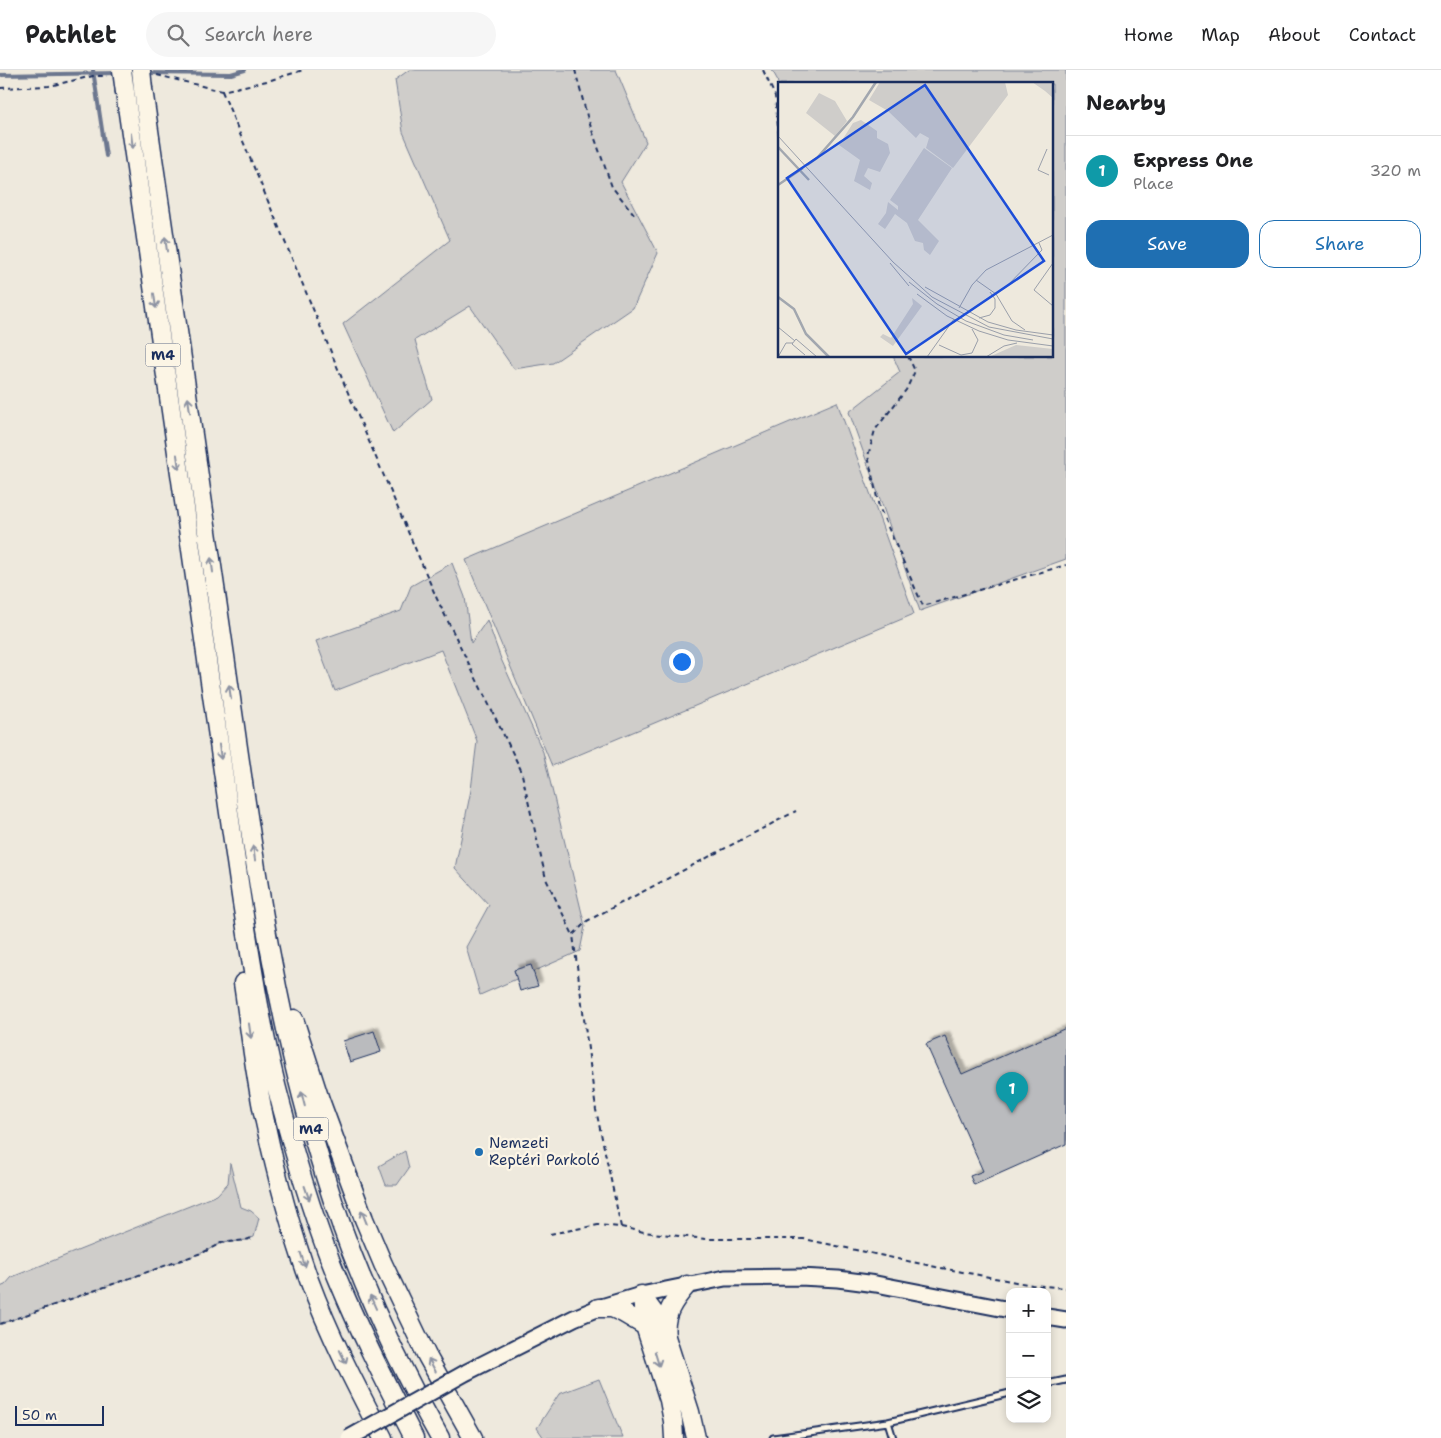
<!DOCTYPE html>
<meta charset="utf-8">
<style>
body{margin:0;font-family:"Shantell Sans",sans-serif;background:#f6f6f6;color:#202124}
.controls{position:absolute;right:15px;bottom:15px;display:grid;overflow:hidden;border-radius:10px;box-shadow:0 2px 8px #0003}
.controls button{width:45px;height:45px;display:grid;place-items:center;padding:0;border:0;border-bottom:1px solid #e0e0e0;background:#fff;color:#202124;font:25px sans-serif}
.scale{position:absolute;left:15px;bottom:12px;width:89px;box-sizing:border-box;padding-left:5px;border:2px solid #1b2f5e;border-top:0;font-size:14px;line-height:18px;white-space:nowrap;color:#1b2f5e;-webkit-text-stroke:4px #fcf5e5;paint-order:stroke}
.you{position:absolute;left:681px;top:591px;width:18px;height:18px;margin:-12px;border:4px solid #fff;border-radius:50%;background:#1a73e8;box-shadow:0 0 0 8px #1a73e833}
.badge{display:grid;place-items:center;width:32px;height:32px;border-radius:50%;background:#1f6fb2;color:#fff;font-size:16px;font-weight:700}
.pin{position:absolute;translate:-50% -41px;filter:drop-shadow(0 1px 2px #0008)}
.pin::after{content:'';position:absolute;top:26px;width:18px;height:15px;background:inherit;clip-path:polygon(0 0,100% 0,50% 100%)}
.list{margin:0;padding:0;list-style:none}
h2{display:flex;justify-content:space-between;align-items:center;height:65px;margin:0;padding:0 20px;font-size:21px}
h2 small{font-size:16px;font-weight:400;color:#757577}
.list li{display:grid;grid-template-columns:32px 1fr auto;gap:15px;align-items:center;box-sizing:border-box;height:70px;padding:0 20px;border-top:1px solid #e0e0e0}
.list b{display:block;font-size:19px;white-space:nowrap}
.list p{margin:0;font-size:16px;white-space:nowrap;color:#757577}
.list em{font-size:16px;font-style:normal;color:#757577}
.actions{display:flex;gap:10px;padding:15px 20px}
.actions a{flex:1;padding:11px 0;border:1px solid #1f6fb2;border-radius:15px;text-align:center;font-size:18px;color:#1f6fb2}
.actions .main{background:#1f6fb2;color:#fff}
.icon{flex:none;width:28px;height:28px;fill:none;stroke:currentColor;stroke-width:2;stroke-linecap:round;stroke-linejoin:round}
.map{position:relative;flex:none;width:1066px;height:1368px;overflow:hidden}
header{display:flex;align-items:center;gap:30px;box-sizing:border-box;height:70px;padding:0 25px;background:#fff;border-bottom:1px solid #e0e0e0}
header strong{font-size:24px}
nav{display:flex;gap:28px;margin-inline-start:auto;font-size:18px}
.search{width:350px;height:45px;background:#f6f6f6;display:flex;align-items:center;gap:12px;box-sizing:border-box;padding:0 18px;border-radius:28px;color:#757577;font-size:19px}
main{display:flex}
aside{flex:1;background:#fff}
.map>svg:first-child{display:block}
.green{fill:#cfcdca;stroke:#757e94}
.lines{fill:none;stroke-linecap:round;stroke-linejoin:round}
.stream{stroke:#6c778f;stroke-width:4}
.building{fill:#babbbe;stroke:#1b2f5e;filter:url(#shadow)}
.service-casing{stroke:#1b2f5e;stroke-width:9}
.secondary-casing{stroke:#1b2f5e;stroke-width:19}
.trunk-casing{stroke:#1b2f5e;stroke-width:21}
.path{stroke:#1b2f5e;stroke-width:2;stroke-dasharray:5 4;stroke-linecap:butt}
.service{stroke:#fcf5e5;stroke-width:5}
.secondary{stroke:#fcf5e5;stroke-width:15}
.trunk{stroke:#fcf5e5;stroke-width:18}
.secondary-bridge-casing{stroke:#1b2f5e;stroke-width:19;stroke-linecap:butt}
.trunk-bridge-casing{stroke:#1b2f5e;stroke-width:21;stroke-linecap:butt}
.secondary-bridge{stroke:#fcf5e5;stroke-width:15}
.trunk-bridge{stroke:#fcf5e5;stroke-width:18}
.oneway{stroke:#8c92a2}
.poi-dot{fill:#1f6fb2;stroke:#fcf5e5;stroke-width:2}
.labels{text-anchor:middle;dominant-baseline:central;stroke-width:4.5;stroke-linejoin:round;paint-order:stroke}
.shield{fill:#fcf5e5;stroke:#5e6a86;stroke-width:1}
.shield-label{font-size:14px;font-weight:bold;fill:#1b2f5e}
.poi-label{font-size:15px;fill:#1b2f5e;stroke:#fcf5e5;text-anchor:start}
.inset-river{fill:none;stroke:#a2a7af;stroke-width:2.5}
.inset-road{fill:none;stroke:#9a9faa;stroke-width:1}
.view{fill:#1d4ed8;fill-opacity:0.15;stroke:#1d4ed8;stroke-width:2.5}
.inset-edge{fill:none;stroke:#1b2f5e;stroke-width:2.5}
</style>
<header>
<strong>Pathlet</strong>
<div class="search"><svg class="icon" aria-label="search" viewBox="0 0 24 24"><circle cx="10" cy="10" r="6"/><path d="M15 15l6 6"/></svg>Search here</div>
<nav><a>Home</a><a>Map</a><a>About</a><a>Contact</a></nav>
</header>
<main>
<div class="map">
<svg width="1066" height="1368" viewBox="0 0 1066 1368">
<defs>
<filter id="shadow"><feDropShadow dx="4.5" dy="-4.5" stdDeviation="1" flood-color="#0004"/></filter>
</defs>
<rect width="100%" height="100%" fill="#eee9dd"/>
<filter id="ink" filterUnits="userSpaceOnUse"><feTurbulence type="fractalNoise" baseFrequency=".02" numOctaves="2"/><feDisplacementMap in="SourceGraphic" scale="10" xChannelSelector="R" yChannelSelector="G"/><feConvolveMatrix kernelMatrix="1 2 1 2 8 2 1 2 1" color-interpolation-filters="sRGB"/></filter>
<g filter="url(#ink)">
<path class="green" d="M409,0H616L646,72L621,112L658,183L633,238L553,293L514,299L470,236L415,270L432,329L393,363L343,254L450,170L403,62L395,10Z
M772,0H1066V489L920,541L849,342L900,302L893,286H1052V14H780V25L777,9Z
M837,332L914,544L552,696L466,490Z
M452,493L465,527L471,573L487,550L501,589L543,682L585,856L580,881L480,925L466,877L489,835L455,798L471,720L477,671L441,580L335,621L316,571L401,541L411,516Z
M405,1081L409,1098L397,1115H386L379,1096Z
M230,1093L241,1137L251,1141L259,1148L254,1167L246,1170L221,1173L204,1182L0,1254V1217L5,1215L12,1207L217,1125L228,1113Z
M599,1309L623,1368H544L537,1358L559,1324Z"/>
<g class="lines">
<path class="stream" d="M93,0L106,86
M145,3L231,4L245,0
M0,5L118,3"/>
</g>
<path class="building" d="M531,895L538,916L520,921L514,900Z
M1066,958V1074L974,1115L970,1106L983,1101L926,974L945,966L962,1004Z
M374,961L381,982L350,992L343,971Z"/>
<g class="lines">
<g class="service-casing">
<path id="service" d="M1047,1314L1066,1310
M888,1352L893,1368
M773,1368L888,1352L1010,1323"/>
</g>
<g class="secondary-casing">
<path id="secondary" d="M1047,1247L1066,1250
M467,1302L574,1248L598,1238L641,1225L725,1208L800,1207L838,1209L876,1214L1010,1240"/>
</g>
<g class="trunk-casing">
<path id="trunk" d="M143,19C171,208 198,397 225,586C250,760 271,937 325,1106C353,1197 393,1285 440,1368
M125,22L241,826C252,897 263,969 282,1038C298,1097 316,1158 340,1214C362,1267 388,1317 414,1368
M243,913C250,960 255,1007 265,1052C276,1104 291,1160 309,1210C329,1264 356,1316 383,1368
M294,949L320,1030L364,1149L383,1194L427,1286L473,1368
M641,1225L655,1244L666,1267L690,1342L696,1368
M642,1228L645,1256L669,1330L673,1351L674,1368
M598,1238H612L623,1243L645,1256
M666,1266C663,1245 674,1230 687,1215"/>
</g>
<path class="path" d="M575,0L587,46L612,117L634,144
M763,0L775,26L780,76
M157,5L222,21L271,10L303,0
M0,18L49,16L93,6H107
M222,21L346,318L437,529L521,700L546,809L573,865
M908,286L915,301L906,320L875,360L868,386L879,437L923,536L1066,495
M621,1157L596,1040L573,865L587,851L796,741
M550,1164L598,1155L621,1157L644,1162L706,1169H804L936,1197L1032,1215L1066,1218
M0,1254L204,1182L221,1173L246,1170L254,1167"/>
<use href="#service" class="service"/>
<use href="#secondary" class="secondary"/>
<use href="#trunk" class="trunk"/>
<g class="secondary-bridge-casing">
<path id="secondary-bridge" d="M349,1368L467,1302"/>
</g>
<g class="trunk-bridge-casing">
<path id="trunk-bridge" d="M122,0L125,22
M141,0L143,19"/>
</g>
<use href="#secondary-bridge" class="secondary-bridge"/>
<use href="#trunk-bridge" class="trunk-bridge"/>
</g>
<defs><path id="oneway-shaft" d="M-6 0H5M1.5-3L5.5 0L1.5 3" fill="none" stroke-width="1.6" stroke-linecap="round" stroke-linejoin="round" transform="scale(1.25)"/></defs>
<g class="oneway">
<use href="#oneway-shaft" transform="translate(132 71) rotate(82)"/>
<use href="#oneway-shaft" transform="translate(166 174) rotate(-98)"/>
<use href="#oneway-shaft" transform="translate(155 231) rotate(82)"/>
<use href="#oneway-shaft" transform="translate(189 335) rotate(-98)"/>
<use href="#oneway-shaft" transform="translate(178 392) rotate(82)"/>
<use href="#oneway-shaft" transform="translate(212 495) rotate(-98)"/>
<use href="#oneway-shaft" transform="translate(230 622) rotate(-98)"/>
<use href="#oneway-shaft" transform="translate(220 682) rotate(82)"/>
<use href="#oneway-shaft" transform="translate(254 783) rotate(-98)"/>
<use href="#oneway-shaft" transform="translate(250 961) rotate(82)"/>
<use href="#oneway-shaft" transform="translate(303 1029) rotate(-104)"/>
<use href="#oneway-shaft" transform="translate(307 1123) rotate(71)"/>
<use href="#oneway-shaft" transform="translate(364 1147) rotate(-112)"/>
<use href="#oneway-shaft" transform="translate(303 1190) rotate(72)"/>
<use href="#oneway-shaft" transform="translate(373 1232) rotate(-114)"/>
<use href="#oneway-shaft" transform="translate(343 1287) rotate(65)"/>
<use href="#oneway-shaft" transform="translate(657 1289) rotate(73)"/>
<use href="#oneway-shaft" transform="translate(432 1295) rotate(-119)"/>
</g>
</g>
<circle class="poi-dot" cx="479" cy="1082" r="5"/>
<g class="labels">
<g class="shield">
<rect x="145.5" y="273.5" width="35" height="23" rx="4"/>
<rect x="293.5" y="1047.5" width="35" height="23" rx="4"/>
</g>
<g class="shield-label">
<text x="163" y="285">M4</text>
<text x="311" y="1059">M4</text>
</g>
<g class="poi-label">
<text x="489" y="1073">Nemzeti<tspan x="489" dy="17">Reptéri Parkoló</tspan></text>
</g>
</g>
<g transform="translate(778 12)">
<rect width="275" height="275" fill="#eee9dd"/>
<path d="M102,0H227L230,13L175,86L148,66L151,56L142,51L138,56L110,29L91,18ZM254,0H275V16L267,9ZM41,11L57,19L69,39L57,54L28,31ZM83,38L99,49V56L110,62L112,71L102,90L90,86L86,94L94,101L92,108L76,99L82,78L61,63L75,41ZM146,66L174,86L140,138L161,159L152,173L146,168L145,161L137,159L129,141L117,132L107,147L100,142L108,131L110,120L120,128V124L112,118ZM134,216L144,224L115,264L102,255L105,252L113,256L135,222ZM238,263L275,267V275H211Z" fill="#cfcdca"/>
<path class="inset-river" d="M0,65L31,98M29,83L39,76L75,35L98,0M0,103L25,86M0,215L16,227L28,252L51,275"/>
<path class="inset-road" d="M0,54L115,180L154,215L211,245L275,257M269,67L260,88L271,93M112,181L131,204M275,181L256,208L275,224M198,198L218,212L234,239L247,248M131,200L159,222L188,239L226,253L255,258M147,205L210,240L238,248L275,253M226,207L264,168L261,161M139,212L169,234L201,249L230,258L275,264M181,226L194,203L208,188L275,153M201,236L212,233L217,226V217L212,210M0,245L17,259M161,263L183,273L194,271L200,258L194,247M27,273L14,262L18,257L39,275M0,275L8,261H15M149,275L176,237M208,275L226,264L239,261"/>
<path class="view" d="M147,3L266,179L128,272L9,96Z"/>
<rect width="275" height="275" class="inset-edge"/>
</g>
</svg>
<div class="controls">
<button>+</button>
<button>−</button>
<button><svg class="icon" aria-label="layers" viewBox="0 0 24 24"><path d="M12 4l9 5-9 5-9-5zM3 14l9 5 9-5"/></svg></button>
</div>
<div class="scale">50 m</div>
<div class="you"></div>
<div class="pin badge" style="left:1012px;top:1043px;background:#0f9aa8">1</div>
</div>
<aside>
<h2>Nearby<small></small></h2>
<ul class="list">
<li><span class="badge" style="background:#0f9aa8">1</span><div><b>Express One</b><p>Place</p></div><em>320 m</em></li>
</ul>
<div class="actions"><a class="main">Save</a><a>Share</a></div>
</aside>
</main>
